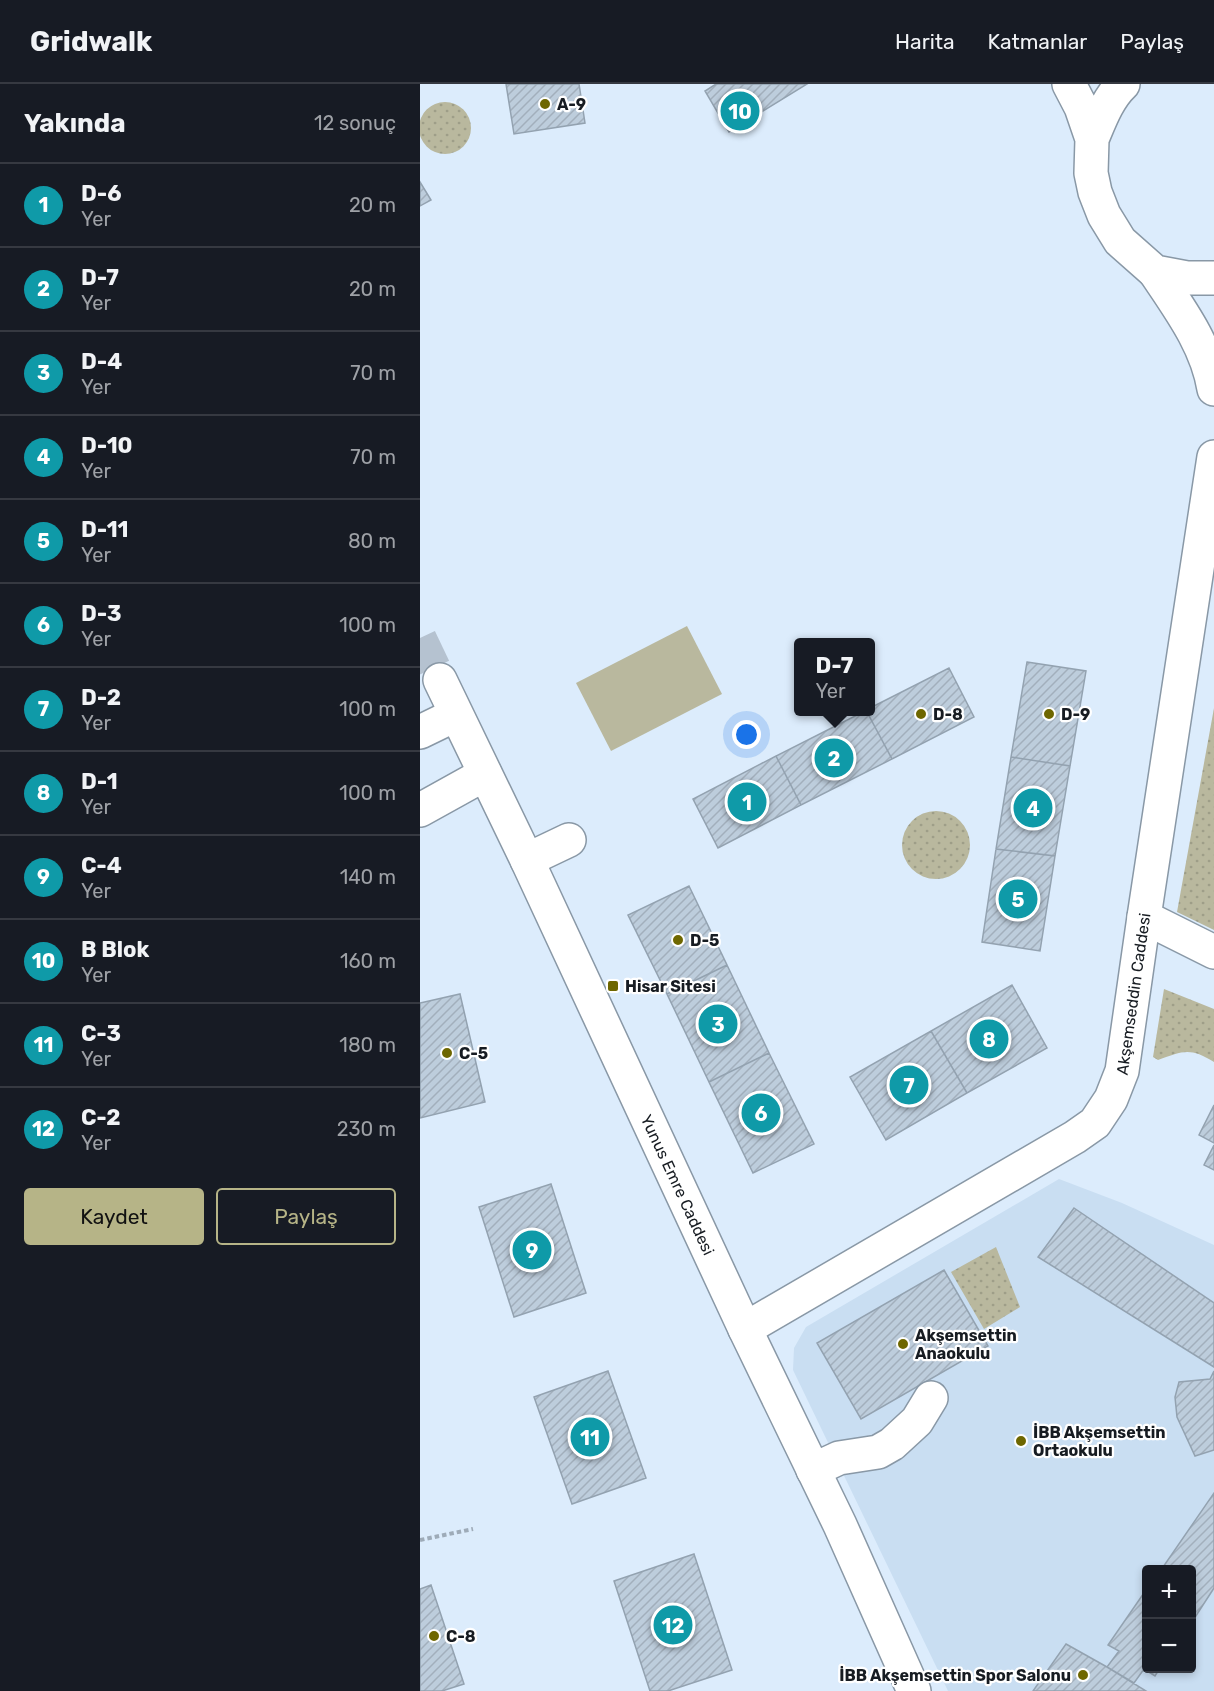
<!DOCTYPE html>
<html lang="tr">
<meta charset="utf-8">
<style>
body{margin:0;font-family:Rubik,sans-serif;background:#20242c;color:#f1f3f6}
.controls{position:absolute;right:18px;bottom:18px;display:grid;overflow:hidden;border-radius:6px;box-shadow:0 3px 9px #0003}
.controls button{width:54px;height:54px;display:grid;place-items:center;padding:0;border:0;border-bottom:2px solid #363941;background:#171b24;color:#f1f3f6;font:30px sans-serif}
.you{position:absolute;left:327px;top:651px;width:21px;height:21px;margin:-15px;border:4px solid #fff;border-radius:50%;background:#1a73e8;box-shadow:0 0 0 9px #1a73e833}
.badge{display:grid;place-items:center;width:39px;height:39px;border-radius:50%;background:#b6b487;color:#fff;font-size:20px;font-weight:700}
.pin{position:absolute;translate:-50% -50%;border:3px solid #fff;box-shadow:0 2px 6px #0006}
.popup{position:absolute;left:374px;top:554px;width:81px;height:78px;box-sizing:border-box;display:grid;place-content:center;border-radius:6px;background:#171b24;filter:drop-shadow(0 2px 4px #0005);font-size:20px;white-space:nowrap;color:#9ea1a6}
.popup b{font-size:22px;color:#f1f3f6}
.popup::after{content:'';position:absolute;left:50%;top:100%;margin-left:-12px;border:12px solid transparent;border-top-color:#171b24}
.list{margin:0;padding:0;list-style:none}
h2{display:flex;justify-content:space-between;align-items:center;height:78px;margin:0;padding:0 24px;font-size:26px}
h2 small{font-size:20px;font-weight:400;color:#9ea1a6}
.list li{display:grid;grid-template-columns:39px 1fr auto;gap:18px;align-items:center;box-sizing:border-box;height:84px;padding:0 24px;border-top:2px solid #363941}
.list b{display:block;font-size:22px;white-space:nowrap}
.list p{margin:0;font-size:20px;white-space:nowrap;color:#9ea1a6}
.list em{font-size:20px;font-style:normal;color:#9ea1a6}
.actions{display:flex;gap:12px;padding:18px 24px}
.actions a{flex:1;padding:14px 0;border:2px solid #b6b487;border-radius:6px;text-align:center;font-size:21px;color:#b6b487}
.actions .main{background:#b6b487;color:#111}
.map{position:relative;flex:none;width:794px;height:1607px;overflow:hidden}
header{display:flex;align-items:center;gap:36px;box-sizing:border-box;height:84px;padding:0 30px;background:#171b24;border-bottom:2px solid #363941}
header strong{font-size:28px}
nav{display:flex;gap:33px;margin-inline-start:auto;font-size:21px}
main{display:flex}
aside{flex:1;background:#171b24}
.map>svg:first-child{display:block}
.built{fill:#c9def2;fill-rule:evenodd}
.grass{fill:url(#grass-dots)}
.garden{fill:#b9b89e}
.building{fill:url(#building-hatch);stroke:#93a2b0;stroke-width:1.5}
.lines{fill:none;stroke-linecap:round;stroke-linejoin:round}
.minor-tunnel{stroke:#b5c2d0;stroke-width:33;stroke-dasharray:33 16;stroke-linecap:butt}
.minor-casing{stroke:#8998a6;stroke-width:36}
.major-casing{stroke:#8998a6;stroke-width:36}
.path{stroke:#9eabb8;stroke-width:4;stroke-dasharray:4.5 3;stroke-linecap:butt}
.minor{stroke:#fff;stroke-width:33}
.major{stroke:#fff;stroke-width:33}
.poi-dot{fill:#6e6700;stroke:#fff;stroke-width:2}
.labels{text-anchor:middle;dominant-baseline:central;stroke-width:4.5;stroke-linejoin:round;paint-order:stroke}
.poi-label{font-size:16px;font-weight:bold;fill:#171c22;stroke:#fff;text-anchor:start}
.street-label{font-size:16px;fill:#171c22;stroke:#fff}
</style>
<header>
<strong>Gridwalk</strong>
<nav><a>Harita</a><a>Katmanlar</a><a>Paylaş</a></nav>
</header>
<main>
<aside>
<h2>Yakında<small>12 sonuç</small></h2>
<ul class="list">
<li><span class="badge" style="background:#0f9aa8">1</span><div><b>D-6</b><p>Yer</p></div><em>20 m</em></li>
<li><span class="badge" style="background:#0f9aa8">2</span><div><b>D-7</b><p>Yer</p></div><em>20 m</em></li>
<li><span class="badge" style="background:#0f9aa8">3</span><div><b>D-4</b><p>Yer</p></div><em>70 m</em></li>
<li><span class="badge" style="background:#0f9aa8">4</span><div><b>D-10</b><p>Yer</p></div><em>70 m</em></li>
<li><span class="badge" style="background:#0f9aa8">5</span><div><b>D-11</b><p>Yer</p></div><em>80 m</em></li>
<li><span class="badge" style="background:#0f9aa8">6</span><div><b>D-3</b><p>Yer</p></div><em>100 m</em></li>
<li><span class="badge" style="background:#0f9aa8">7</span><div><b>D-2</b><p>Yer</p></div><em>100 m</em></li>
<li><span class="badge" style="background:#0f9aa8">8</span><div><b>D-1</b><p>Yer</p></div><em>100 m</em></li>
<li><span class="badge" style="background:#0f9aa8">9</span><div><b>C-4</b><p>Yer</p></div><em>140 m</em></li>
<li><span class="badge" style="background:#0f9aa8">10</span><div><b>B Blok</b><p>Yer</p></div><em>160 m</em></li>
<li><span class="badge" style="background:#0f9aa8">11</span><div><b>C-3</b><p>Yer</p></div><em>180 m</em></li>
<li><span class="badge" style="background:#0f9aa8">12</span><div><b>C-2</b><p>Yer</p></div><em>230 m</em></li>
</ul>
<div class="actions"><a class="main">Kaydet</a><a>Paylaş</a></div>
</aside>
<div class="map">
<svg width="794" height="1607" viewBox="0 0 794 1607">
<defs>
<pattern id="grass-dots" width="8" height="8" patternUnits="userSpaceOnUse" patternTransform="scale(1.5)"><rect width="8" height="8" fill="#b9b89e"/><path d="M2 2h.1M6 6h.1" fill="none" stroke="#9e9e88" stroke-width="1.8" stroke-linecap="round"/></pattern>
<pattern id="building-hatch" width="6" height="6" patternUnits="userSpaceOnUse" patternTransform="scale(1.5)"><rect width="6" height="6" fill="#bdcddc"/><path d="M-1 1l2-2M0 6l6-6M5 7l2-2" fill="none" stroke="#a2afbc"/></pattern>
</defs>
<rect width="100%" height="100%" fill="#dcecfc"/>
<path class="built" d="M639,1095L702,1119L794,1161V1607H528L373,1286L374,1264L386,1243ZM726,1486H772V1584H726Z"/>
<path class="grass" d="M-1 44a26 26 0 1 1 52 0a26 26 0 1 1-52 0Z
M794,624V846L757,828Z
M482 761a34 34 0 1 1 68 0a34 34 0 1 1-68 0Z
M744,905L794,925V978C770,963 763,967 738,976L733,973Z
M576,1163L600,1223L564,1245L531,1188Z"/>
<path class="garden" d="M267,542L302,610L191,667L156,599Z"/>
<path class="building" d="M86,0H159L165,39L94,50Z
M296,0H387L309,48L285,7Z
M0,98L11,116L0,122Z
M607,578L666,587L650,682L591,673Z
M529,584L554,633L472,675L447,628H450V624Z
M443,628H447L472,675L381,721L356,672Z
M356,672L381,721L298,764L273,715Z
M591,673L650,682L635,772L576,765Z
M576,765L635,772L620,867L562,858Z
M269,802L307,881L247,910L208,831Z
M307,881L349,969L289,998L247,910Z
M592,901L627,964L547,1009L511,947Z
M40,910L65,1018L0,1034V919Z
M511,947L547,1009L466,1056L430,993Z
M349,969L394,1060L333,1089L289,998Z
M794,1021V1059L779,1051Z
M794,1061V1086L784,1081Z
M131,1100L166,1209L94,1233L59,1123Z
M654,1124L794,1219V1283L618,1173Z
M524,1186L568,1262L441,1335L397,1259Z
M188,1287L226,1394L152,1420L114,1313Z
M794,1287V1366L775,1372L757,1333L755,1313L759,1298L790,1295Z
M794,1409V1504L772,1538V1486H741Z
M274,1470L312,1586L248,1607H230L194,1497Z
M11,1501L44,1600L22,1607H0V1505Z
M726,1506V1584H740L735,1592L724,1585L714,1599L687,1583L699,1567L688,1561Z
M646,1560L687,1583L726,1607H613Z"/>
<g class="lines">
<path class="minor-tunnel" d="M0,554L20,596"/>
<g class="minor-casing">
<g id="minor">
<path d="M735,188C759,224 787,261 794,305"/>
<path id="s1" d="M20,596L107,776L325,1245L420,1441L494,1607"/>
<path d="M0,648L35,631"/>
<path d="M0,726L65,690"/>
<path d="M107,776L149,756"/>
<path d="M724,833L794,868"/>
<path id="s2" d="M325,1245L655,1053L675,1039L691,1015L702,987L724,833L794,373"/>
<path d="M393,1386L419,1374L458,1368L472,1360L497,1337L511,1314"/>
</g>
</g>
<g class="major-casing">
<path id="major" d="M649,0L661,23L672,55L671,89L675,108L684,131L700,157L735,188L767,194H794
M672,55C680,36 688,14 703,0"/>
</g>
<path class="path" d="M0,1456L53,1445"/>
<use href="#minor" class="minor"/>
<use href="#major" class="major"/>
</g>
<g class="poi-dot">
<circle cx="125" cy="20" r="6"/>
<circle cx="501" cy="630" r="6"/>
<circle cx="629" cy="630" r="6"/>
<circle cx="258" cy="856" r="6"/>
<rect x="187" y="896" width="12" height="12" rx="3"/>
<circle cx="27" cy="969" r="6"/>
<circle cx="483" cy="1260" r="6"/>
<circle cx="601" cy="1357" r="6"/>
<circle cx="14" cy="1552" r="6"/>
<circle cx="663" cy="1591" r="6"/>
</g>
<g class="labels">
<g class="poi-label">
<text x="137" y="20">A-9</text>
<text x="513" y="630">D-8</text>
<text x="641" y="630">D-9</text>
<text x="270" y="856">D-5</text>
<text x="205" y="902">Hisar Sitesi</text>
<text x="39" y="969">C-5</text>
<text x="495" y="1251">Akşemsettin<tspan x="495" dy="18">Anaokulu</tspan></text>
<text x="613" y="1348">İBB Akşemsettin<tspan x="613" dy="18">Ortaokulu</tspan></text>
<text x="26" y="1552">C-8</text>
<text x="651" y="1591" text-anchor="end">İBB Akşemsettin Spor Salonu</text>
</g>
<g class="street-label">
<text stroke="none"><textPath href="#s2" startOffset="543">Akşemseddin Caddesi</textPath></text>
<text stroke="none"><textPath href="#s1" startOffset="558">Yunus Emre Caddesi</textPath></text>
</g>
</g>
</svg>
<div class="controls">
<button>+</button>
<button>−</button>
</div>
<div class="you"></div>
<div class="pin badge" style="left:327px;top:718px;background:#0f9aa8">1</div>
<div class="pin badge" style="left:414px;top:674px;background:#0f9aa8">2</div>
<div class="popup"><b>D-7</b>Yer</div>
<div class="pin badge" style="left:298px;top:940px;background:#0f9aa8">3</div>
<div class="pin badge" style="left:613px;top:724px;background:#0f9aa8">4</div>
<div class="pin badge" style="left:598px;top:815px;background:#0f9aa8">5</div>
<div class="pin badge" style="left:341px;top:1029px;background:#0f9aa8">6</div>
<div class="pin badge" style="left:489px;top:1001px;background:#0f9aa8">7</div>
<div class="pin badge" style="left:569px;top:955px;background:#0f9aa8">8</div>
<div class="pin badge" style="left:112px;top:1166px;background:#0f9aa8">9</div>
<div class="pin badge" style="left:320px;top:27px;background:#0f9aa8">10</div>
<div class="pin badge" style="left:170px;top:1353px;background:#0f9aa8">11</div>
<div class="pin badge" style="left:253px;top:1541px;background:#0f9aa8">12</div>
</div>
</main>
